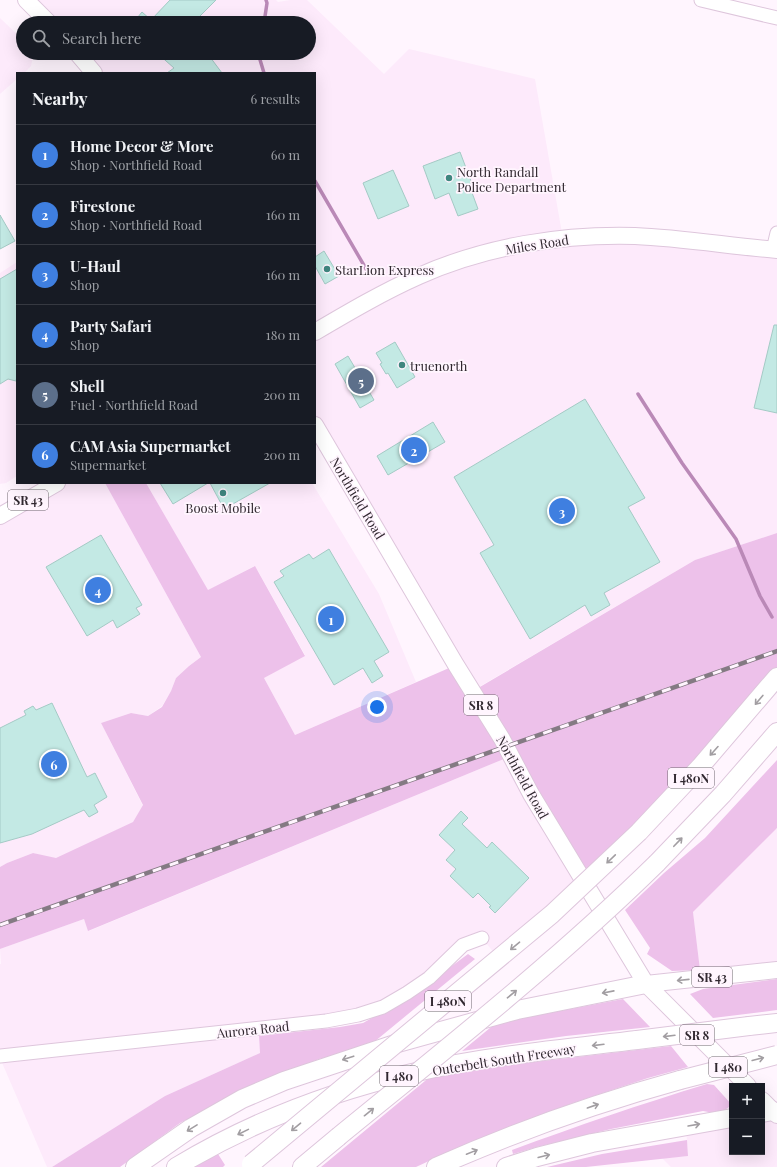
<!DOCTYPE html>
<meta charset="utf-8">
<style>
body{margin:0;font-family:"Playfair Display",serif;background:#20242c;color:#f1f3f6}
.controls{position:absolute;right:12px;bottom:12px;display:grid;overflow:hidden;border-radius:0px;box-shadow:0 4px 16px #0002}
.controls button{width:36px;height:36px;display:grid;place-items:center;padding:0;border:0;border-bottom:1px solid #363941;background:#171b24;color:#f1f3f6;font:20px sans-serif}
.you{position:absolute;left:377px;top:707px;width:14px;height:14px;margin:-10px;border:3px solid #fff;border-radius:50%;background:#1a73e8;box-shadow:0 0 0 6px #1a73e833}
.badge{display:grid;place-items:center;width:26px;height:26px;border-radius:50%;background:#3f867f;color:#fff;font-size:13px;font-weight:700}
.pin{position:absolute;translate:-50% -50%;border:2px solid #fff;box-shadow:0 1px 4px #0006}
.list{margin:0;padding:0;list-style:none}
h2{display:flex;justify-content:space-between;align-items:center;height:52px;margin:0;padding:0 16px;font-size:17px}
h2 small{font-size:13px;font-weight:400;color:#9ea1a6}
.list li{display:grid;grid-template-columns:26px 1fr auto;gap:12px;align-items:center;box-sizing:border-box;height:60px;padding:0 16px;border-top:1px solid #363941}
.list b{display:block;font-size:15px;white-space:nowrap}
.list p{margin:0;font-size:13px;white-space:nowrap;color:#9ea1a6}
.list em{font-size:13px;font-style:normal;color:#9ea1a6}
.icon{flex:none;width:22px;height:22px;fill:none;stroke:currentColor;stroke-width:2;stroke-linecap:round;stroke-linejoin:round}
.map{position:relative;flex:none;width:777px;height:1167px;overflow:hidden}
.search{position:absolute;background:#171b24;box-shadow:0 4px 16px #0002;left:16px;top:16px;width:300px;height:44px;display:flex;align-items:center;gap:10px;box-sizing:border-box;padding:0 14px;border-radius:22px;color:#9ea1a6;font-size:15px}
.panel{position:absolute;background:#171b24;box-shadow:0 4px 16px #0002;left:16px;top:72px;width:300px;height:412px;border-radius:0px}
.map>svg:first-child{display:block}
.built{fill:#fdeafb}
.green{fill:#edc1ea}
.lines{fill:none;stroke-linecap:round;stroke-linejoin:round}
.stream{stroke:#ba89b7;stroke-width:3.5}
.building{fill:#c3e9e4;stroke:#a4cac5}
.minor-casing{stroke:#dec6dc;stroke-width:15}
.major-casing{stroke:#dec6dc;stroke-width:18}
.highway-casing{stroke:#dec6dc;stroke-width:20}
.minor{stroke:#fff;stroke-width:13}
.major{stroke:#fff;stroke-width:16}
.highway{stroke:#fff;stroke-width:18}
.rail-casing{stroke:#847a83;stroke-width:4.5}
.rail{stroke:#fff5fe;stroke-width:3;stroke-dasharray:9;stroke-linecap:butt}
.highway-bridge-casing{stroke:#dec6dc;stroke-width:20;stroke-linecap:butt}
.highway-bridge{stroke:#fff;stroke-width:18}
.oneway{stroke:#a29ea2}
.poi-dot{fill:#3f867f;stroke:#fff5fe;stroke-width:1.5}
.labels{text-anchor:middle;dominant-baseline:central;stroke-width:3.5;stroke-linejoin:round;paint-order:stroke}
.shield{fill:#fff5fe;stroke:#6f666e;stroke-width:1}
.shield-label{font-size:12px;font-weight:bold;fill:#312830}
.poi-label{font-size:13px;fill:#312830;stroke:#fff5fe;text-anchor:start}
.street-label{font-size:13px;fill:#312830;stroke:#fff5fe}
</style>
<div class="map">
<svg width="777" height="1167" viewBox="0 0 777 1167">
<rect width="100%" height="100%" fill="#fff5fe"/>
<path class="built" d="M26,0H276L278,2L290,0H307L384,74L409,49L535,79L563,239L777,250V533L695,560L472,691L315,425V73H94L77,53H309V23H49Z
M0,18L23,40V53H34L31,66L24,73H17V79L0,94Z
M17,262V476L6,483L0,484V273Z
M57,483H105L201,657L189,666L176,678L171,691L162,706L148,716L131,713L101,723L143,806L133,822L56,859L33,853L7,863L0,867V516Z
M146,483H312L379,594L416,682L295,735L264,678L305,655L258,571L254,566L208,591Z
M511,756L588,887L499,959L482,938L383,1007L259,1028L260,1053L165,1096L52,1167H47L0,1058V964H1L0,949L84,919L89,931Z
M777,828V970L701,978L693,912Z
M777,1110V1167H671L662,1158L688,1156L686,1127L732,1118V1152H762V1113Z"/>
<path class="green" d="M105,483H146L208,590L255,566L305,656L264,678L295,735L456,665L473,691L695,560L777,533V677L588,887L511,756L88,931L84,919L0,949V867L7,863L33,853L56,858L133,822L143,805L101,723L131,713L148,716L162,707L171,691L176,678L189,666L201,657Z
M777,760V828L693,912L700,970L672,971L647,954L650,948L625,910L664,873L705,838Z
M468,954L475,959L368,1047L319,1059L277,1076L204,1111L180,1123L120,1167H52L165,1096L260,1053L259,1036L340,1027L363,1023L413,995Z
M777,979V1010L713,1018L690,994L703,989Z
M623,999L650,1027L566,1036L462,1051L496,1023Z
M671,1046L688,1067L648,1078L570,1104L455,1149L416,1167H321L431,1076L500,1066Z
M707,1084L714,1085L732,1105L719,1114L703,1111L611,1129L537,1147L513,1154L512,1150C577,1126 641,1104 707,1084Z
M687,1140L688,1156L586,1167H547L602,1154Z
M218,1154L225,1165L223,1167H190Z"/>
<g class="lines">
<path class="stream" d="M264,23L267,3L266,0
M258,53L264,73
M315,181L369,274
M638,394L682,463L736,539L760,596L772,617"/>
</g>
<path class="building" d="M170,0H216L193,23H133L142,12L151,20Z
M157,53H207L222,73H167L174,68Z
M460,152L474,189L471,190L478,209L458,216L449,193L435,199L423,166Z
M393,170L409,206L378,219L363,183Z
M0,215L15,241L0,249Z
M324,251L339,276L325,284L315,266V257Z
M17,269V376L16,381L8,379L0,384V279Z
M774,325H777V413L754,408Z
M395,342L415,377L397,388L388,373L386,374L380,364L382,363L376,353Z
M348,356L374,400L360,408L335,364Z
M585,399L645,498L628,507L660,562L604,593L610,605L591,616L585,605L530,639L480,553L494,545L454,477Z
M433,422L445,442L388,475L377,456Z
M160,483H208L173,504Z
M210,483H270L224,509Z
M101,535L142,605L136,608L140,614L117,628L113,620L87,636L46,567Z
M329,549L389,652L374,661L383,676L372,683L363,668L334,685L274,582L284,576L280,571L309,554L313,559Z
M52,703L87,777L95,773L107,797L94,805L98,812L89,817L84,810L32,834L0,843V728L26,715L24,711L33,706L36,710Z
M461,811L468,818L462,824L487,848L492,842L529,878L495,913L489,907L491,906L478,893L473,898L450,876L456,869L446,860L455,850L439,835Z"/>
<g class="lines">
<g class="minor-casing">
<path id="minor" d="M701,0L777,18
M773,250L777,233
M0,1056L326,1021L358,1015L383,1007L407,993L429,978L463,945L482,938"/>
</g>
<g class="major-casing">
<path id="major" d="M26,0L49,23
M77,53L94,73
M315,332C349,312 383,292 419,276C486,246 562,234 635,236C682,238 730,246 777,250
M315,425L456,665L502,739L531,794L646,984L748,1086
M0,516L57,483
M646,984L777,970
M762,1100L777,1115"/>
</g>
<g class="highway-casing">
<path id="highway" d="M639,832L700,767L777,677
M657,863L723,794L777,732
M749,1026L777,1023
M762,1113L773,1111
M135,1167L191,1128L242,1099L284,1081L401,1042L517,1010L646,984
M176,1167C249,1123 329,1092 412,1073C486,1056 562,1049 637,1040
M302,1167L338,1137
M436,1167C515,1132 596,1103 680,1080
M506,1167L537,1157L592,1143L732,1118"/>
</g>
<use href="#minor" class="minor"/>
<use href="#major" class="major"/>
<use href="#highway" class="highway"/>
<g class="rail-casing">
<path id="rail" d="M0,925L777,651"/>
</g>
<use href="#rail" class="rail"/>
<g class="highway-bridge-casing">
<path id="highway-bridge" d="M637,1040L749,1026
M680,1080L777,1055
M338,1137C447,1048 557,961 657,863
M251,1164L552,914L639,832"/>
</g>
<use href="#highway-bridge" class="highway-bridge"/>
</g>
<defs><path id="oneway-shaft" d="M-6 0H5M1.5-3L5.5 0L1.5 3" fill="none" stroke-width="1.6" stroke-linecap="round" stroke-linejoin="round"/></defs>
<g class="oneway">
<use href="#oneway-shaft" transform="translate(759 700) rotate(130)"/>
<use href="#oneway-shaft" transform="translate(714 751) rotate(132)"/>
<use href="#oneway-shaft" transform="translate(678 842) rotate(-46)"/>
<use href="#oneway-shaft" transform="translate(611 859) rotate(136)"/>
<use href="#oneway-shaft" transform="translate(515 946) rotate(140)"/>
<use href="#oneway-shaft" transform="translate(683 980) rotate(174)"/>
<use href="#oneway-shaft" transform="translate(608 992) rotate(169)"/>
<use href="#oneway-shaft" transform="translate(512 994) rotate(-40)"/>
<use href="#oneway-shaft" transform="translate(669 1036) rotate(173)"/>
<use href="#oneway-shaft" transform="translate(598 1045) rotate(173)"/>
<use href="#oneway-shaft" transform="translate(348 1058) rotate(162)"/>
<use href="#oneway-shaft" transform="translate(758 1059) rotate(-14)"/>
<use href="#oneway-shaft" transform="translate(593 1106) rotate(-19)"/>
<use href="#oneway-shaft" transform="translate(369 1112) rotate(-39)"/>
<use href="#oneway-shaft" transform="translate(694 1125) rotate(-10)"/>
<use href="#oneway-shaft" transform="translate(296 1127) rotate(140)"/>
<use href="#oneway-shaft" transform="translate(192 1128) rotate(148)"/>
<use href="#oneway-shaft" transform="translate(243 1132) rotate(154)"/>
<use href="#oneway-shaft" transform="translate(472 1152) rotate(-22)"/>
<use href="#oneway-shaft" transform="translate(544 1156) rotate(-14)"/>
</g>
<g class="poi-dot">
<circle cx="449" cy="178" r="4"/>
<circle cx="327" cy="269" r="4"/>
<circle cx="402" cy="365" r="4"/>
<circle cx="223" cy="493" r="4"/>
</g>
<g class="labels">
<g class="shield">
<rect x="8" y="490" width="40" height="20" rx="3"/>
<rect x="464" y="695" width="34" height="20" rx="3"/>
<rect x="668" y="768" width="46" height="20" rx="3"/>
<rect x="692" y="967" width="40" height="20" rx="3"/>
<rect x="425" y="991" width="46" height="20" rx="3"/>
<rect x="680" y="1025" width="34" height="20" rx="3"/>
<rect x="709" y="1057" width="38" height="20" rx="3"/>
<rect x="380" y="1066" width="38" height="20" rx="3"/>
</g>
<g class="shield-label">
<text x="28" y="500">SR 43</text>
<text x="481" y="705">SR 8</text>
<text x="691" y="778">I 480N</text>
<text x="712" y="977">SR 43</text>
<text x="448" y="1001">I 480N</text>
<text x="697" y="1035">SR 8</text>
<text x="728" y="1067">I 480</text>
<text x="399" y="1076">I 480</text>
</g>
<g class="poi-label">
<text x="457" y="171">North Randall<tspan x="457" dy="15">Police Department</tspan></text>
<text x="335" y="269">StarLion Express</text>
<text x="410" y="365">truenorth</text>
<text x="223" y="507" text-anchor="middle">Boost Mobile</text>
</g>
<g class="street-label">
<text transform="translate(537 244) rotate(-9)">Miles Road</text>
<text transform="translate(358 498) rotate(59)">Northfield Road</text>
<text transform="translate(523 777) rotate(61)">Northfield Road</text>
<text transform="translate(253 1029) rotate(-6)">Aurora Road</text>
<text transform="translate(504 1059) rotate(-9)">Outerbelt South Freeway</text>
</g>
</g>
</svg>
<div class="controls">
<button>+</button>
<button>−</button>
</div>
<div class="you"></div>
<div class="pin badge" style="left:331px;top:619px;background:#3f7fe0">1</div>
<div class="pin badge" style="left:414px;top:450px;background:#3f7fe0">2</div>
<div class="pin badge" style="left:562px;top:511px;background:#3f7fe0">3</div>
<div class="pin badge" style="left:98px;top:590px;background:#3f7fe0">4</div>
<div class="pin badge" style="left:361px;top:381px;background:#5c6f8a">5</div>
<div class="pin badge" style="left:54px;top:764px;background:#3f7fe0">6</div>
<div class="search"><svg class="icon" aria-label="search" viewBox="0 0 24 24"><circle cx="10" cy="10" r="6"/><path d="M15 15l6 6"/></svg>Search here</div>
<section class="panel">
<h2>Nearby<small>6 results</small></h2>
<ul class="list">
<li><span class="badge" style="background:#3f7fe0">1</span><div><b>Home Decor &amp; More</b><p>Shop · Northfield Road</p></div><em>60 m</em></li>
<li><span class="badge" style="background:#3f7fe0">2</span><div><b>Firestone</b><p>Shop · Northfield Road</p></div><em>160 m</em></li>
<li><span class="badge" style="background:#3f7fe0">3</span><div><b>U-Haul</b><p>Shop</p></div><em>160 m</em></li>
<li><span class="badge" style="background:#3f7fe0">4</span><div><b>Party Safari</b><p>Shop</p></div><em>180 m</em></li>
<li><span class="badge" style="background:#5c6f8a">5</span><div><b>Shell</b><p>Fuel · Northfield Road</p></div><em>200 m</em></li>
<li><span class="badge" style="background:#3f7fe0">6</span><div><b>CAM Asia Supermarket</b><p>Supermarket</p></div><em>200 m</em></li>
</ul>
</section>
</div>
